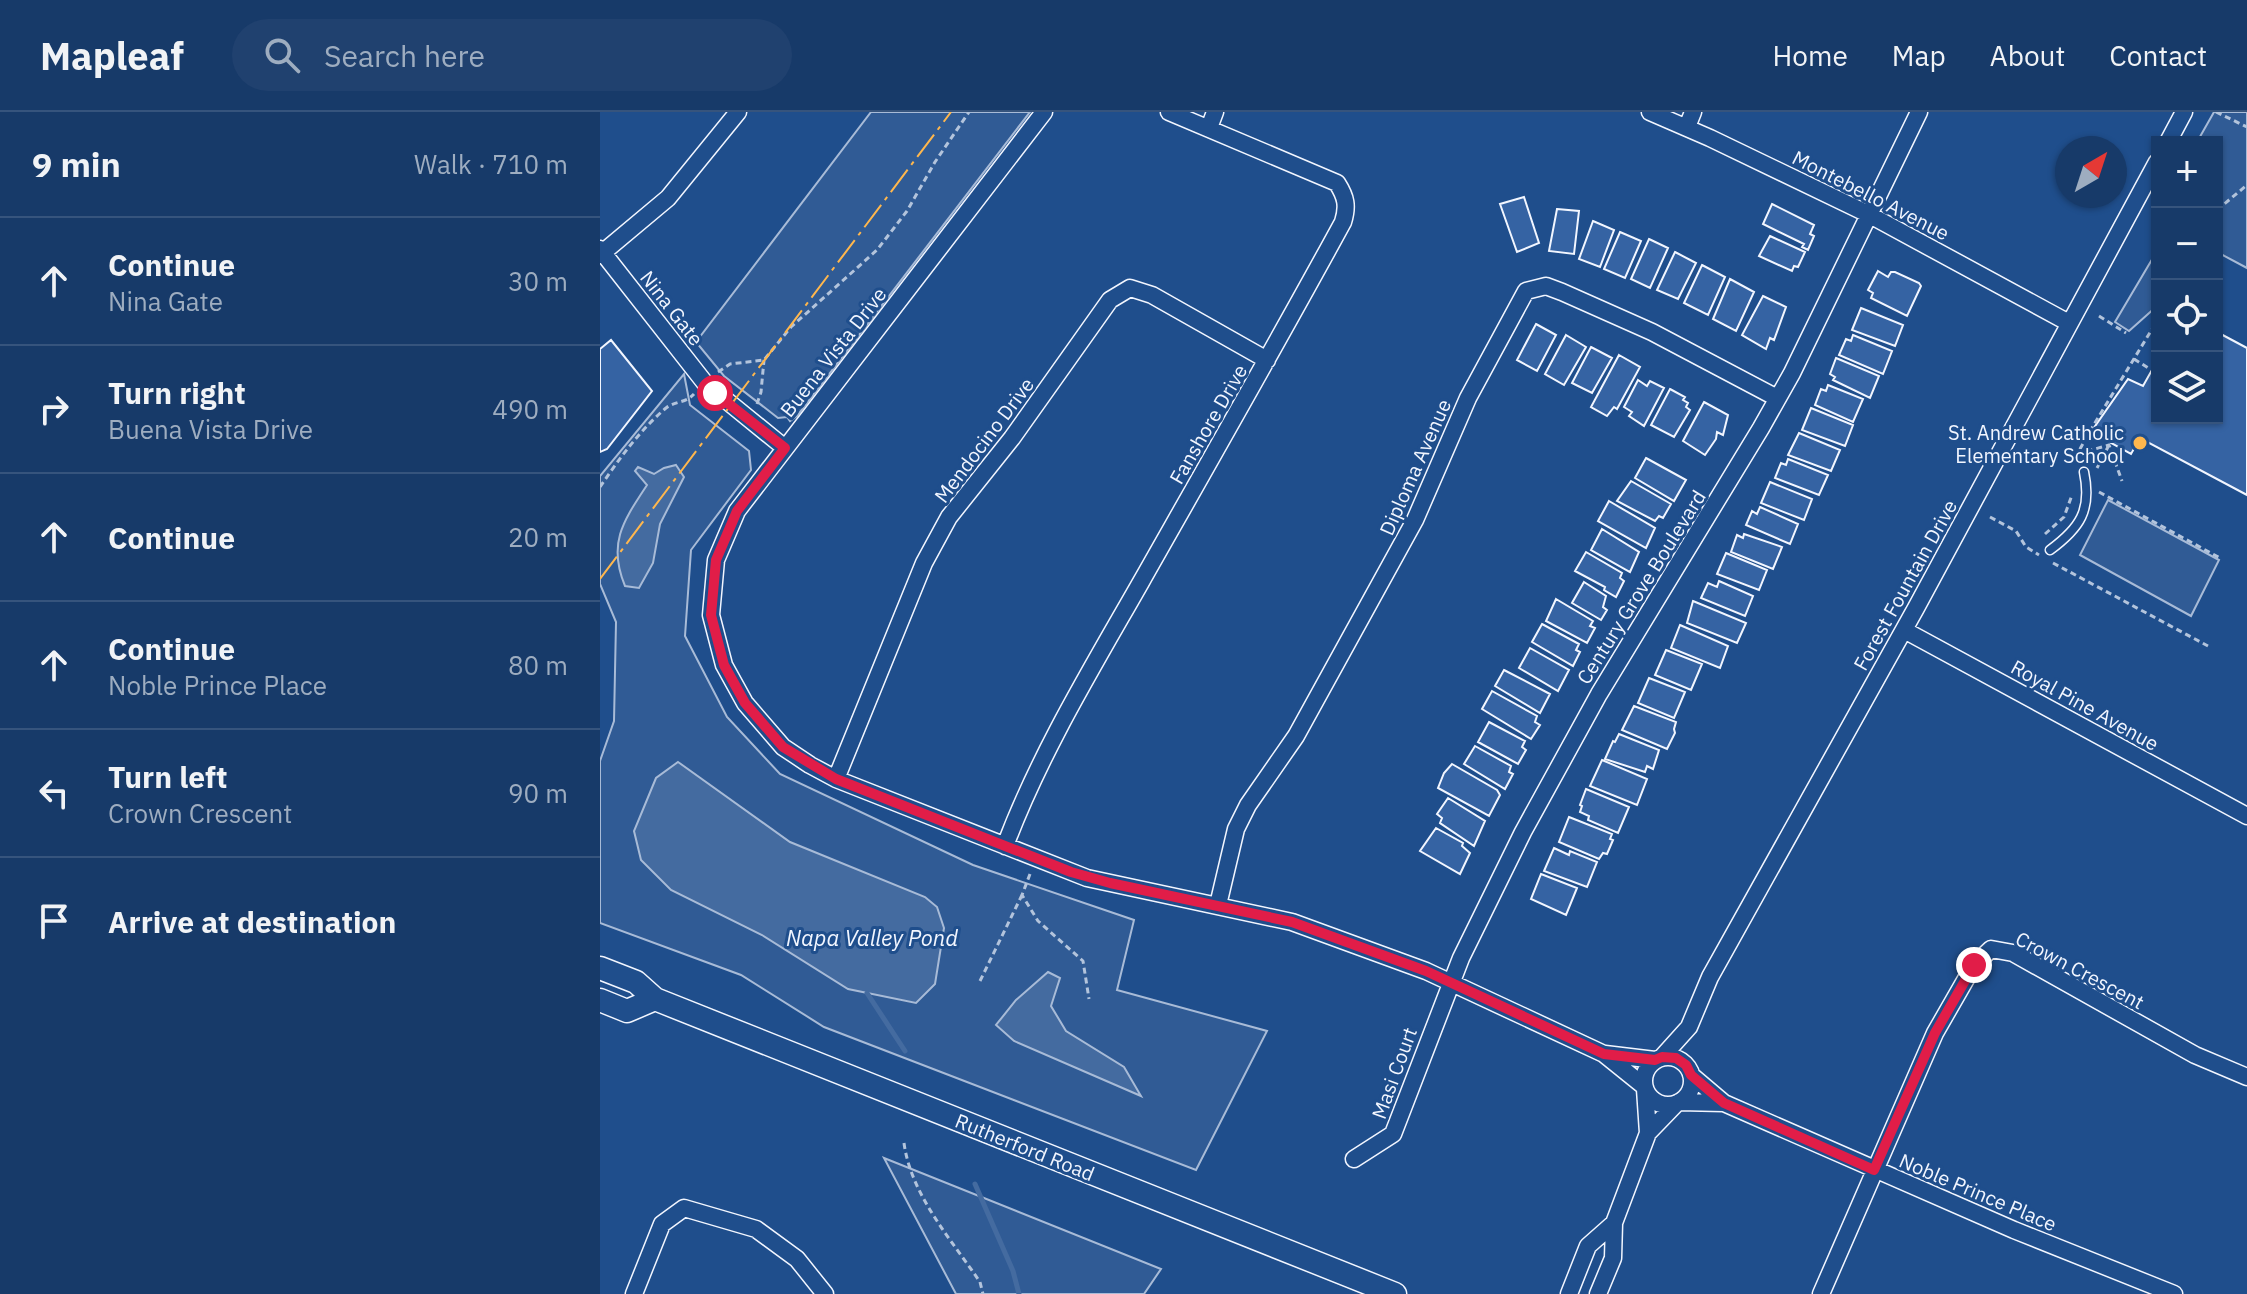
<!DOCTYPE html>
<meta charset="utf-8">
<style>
body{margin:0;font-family:"IBM Plex Sans",sans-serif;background:#20416f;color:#f1f3f6}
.controls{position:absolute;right:24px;top:24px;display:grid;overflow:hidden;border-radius:0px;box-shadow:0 2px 6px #0004}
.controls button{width:72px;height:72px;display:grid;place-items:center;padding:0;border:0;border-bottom:2px solid #36547d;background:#173a69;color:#f1f3f6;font:40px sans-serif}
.compass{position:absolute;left:1455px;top:24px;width:72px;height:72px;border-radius:50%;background:#173a69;box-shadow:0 2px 6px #0004;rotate:39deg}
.stop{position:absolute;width:24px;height:24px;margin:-18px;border:6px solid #e11d48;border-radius:50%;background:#fff}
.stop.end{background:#e11d48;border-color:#fff;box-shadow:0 2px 8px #0008}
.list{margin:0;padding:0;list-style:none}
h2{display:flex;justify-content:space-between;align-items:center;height:104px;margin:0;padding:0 32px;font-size:34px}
h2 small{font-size:26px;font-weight:400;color:#9eadc0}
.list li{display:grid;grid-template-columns:52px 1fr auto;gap:24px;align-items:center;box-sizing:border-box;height:128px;padding:0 32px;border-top:2px solid #36547d}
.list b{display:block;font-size:30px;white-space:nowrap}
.list p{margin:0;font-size:26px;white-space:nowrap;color:#9eadc0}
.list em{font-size:26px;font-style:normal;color:#9eadc0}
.icon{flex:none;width:44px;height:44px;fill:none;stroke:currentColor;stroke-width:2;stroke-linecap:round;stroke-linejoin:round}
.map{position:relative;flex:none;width:1647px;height:1182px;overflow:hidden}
header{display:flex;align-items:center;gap:48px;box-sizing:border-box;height:112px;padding:0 40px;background:#173a69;border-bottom:2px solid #36547d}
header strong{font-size:38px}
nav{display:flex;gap:44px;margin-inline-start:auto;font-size:28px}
.search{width:560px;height:72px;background:#20416f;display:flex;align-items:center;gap:20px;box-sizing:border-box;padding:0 28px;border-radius:44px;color:#9eadc0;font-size:30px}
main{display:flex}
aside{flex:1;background:#173a69}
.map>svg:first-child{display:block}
.built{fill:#305b95;stroke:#a8bbd7;stroke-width:2}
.water{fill:#446ba0;stroke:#a8bbd7;stroke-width:2}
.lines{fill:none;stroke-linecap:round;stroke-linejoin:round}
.stream{stroke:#446ba0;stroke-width:5}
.building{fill:#3563a3;stroke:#f2f6ff;stroke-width:2}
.service-casing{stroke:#f2f6ff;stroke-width:11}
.minor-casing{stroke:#f2f6ff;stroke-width:19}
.secondary-casing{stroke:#f2f6ff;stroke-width:25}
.path{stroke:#b3c4dc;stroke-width:3;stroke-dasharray:6 4;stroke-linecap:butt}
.service{stroke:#1f4e8c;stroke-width:8}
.minor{stroke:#1f4e8c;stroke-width:16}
.secondary{stroke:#1f4e8c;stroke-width:22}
.power{stroke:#ffb74d;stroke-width:2;stroke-dasharray:28 6 4 6;stroke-linecap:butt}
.route{stroke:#e11d48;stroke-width:10}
.poi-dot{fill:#ffb74d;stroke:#1f4e8c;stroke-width:3}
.labels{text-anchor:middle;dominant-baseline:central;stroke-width:6;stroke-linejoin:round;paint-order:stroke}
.street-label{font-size:20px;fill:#f2f6ff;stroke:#1f4e8c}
.poi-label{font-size:20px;fill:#f2f6ff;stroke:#1f4e8c;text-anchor:end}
.water-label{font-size:22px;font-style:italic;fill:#f2f6ff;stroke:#1f4e8c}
</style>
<header>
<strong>Mapleaf</strong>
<div class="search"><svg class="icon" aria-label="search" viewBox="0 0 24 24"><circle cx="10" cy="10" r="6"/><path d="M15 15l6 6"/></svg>Search here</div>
<nav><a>Home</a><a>Map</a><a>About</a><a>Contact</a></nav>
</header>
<main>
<aside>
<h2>9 min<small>Walk · 710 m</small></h2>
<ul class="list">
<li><svg class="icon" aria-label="ahead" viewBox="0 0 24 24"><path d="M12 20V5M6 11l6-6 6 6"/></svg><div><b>Continue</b><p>Nina Gate</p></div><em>30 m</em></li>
<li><svg class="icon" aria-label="right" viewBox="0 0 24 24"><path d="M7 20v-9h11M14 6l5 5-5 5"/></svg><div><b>Turn right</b><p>Buena Vista Drive</p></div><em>490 m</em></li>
<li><svg class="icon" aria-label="ahead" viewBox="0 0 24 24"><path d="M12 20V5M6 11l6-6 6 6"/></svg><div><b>Continue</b></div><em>20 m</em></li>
<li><svg class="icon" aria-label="ahead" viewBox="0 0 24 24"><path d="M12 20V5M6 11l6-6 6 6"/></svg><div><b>Continue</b><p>Noble Prince Place</p></div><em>80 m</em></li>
<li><svg class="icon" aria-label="left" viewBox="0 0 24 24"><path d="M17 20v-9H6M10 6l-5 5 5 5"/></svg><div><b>Turn left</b><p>Crown Crescent</p></div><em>90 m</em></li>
<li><svg class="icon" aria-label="arrive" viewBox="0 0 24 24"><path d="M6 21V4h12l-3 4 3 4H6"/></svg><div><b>Arrive at destination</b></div></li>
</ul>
</aside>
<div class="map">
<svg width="1647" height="1182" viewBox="0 0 1647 1182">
<rect width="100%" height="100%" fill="#1f4e8c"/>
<path class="built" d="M271,0H430L197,304L190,309L187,305L178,306L124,264L96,230Z
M1614,0H1647V156L1617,140V30H1597Z
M1557,139V194L1529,219L1515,210Z
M84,262L90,293L149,339L151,358L91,438L85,524L127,605L180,662L373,753L534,808L517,878L667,919L596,1058L224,915L141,863L0,811V649L14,609L16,510L0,472V364Z
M1508,388L1619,448L1591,504L1480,443Z
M284,1046L561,1157L544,1182H356Z"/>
<path class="water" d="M76,353L84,365L60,412L53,451L39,476L25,474C7,431 24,408 47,373L35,359L38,355L54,362L64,356Z
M78,650L190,730L325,785L337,795L344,816L335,872L316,891L248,877L162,823L71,778L41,748L34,719L56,666Z
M448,860L460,866L451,894L466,919L524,955L541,984L414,929L396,913L416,888Z"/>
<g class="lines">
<path class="stream" d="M267,881L305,939
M375,1072L413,1159L419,1182"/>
</g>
<path class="building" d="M924,85L939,131L917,140L900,92Z
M1172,92L1214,113L1210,122L1214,124L1208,138L1202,135L1204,132L1163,112Z
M957,97L979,99L974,142L949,139Z
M993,109L1014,118L1000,155L979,147Z
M1020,120L1041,129L1025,166L1004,157Z
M1170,124L1205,140L1198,155L1194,154L1192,159L1159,144Z
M1049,127L1068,136L1050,176L1031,167Z
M1075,140L1096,151L1078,187L1057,178Z
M1102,153L1125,165L1108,203L1084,191Z
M1278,159L1288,165L1291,160H1295L1319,171L1321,174L1307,204L1271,186L1273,181L1268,178Z
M1130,167L1154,180L1136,219L1113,207Z
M1163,184L1186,195L1174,228L1170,226L1166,237L1142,223Z
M1261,196L1303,213L1295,234L1252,218Z
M936,212L956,223L937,259L917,248Z
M1617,220L1647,236V383L1540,326L1531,342L1491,320L1528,267L1543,274L1557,249V306H1617Z
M966,223L986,235L964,273L945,262Z
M1253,223L1292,239L1283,262L1239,243L1246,227L1251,229Z
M11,228L52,279L7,337L0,340V237Z
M991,235L1012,246L992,281L972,271Z
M1019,243L1040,255L1017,297L1014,295L1007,304L991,295Z
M1236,246L1279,264L1270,286L1233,268L1235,265L1230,262Z
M1038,268L1047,274L1050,269L1064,276L1044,314L1029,304L1032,300L1024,295Z
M1228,273L1263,287L1253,310L1215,293L1221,277L1226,279Z
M1070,277L1085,285L1083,288L1088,291L1086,295L1090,298L1074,325L1051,313Z
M1104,290L1128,303L1123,323L1117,320L1116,327L1105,343L1083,329Z
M1211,296L1253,313L1245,334L1202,318Z
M1199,321L1240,338L1231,359L1188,343Z
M1046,346L1086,368L1074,389L1035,366Z
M1188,347L1228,363L1219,383L1175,366L1181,351L1186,353Z
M1031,369L1071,392L1063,406L1059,404L1055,409L1017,389Z
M1170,370L1212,387L1204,408L1161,391Z
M1009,389L1055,416L1046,436L998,409Z
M1160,395L1198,412L1190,432L1146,413L1152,399L1157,402Z
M1002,417L1039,440L1030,460L991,438Z
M1144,422L1182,435L1173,457L1131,440L1137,423L1143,426Z
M986,440L1022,461L1020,466L1024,469L1016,485L1004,478L1005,475L975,459Z
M1126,441L1167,458L1159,478L1117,462Z
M1119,469L1153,484L1145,504L1101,486L1108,471L1117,475Z
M984,470L1006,484L1003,495L1007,498L1001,508L972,491Z
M956,487L993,509L990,514L995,516L987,531L946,509Z
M1093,489L1146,511L1137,531L1087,511Z
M942,512L979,532L976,538L980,540L973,554L932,530Z
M1080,513L1128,534L1120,556L1071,536Z
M930,536L969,558L958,579L919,556Z
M1066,538L1102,552L1091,578L1055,563Z
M904,558L950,582L940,601L895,574Z
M1049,566L1085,580L1074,606L1038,591Z
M892,579L937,604L935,610L940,613L931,627L882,597Z
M1034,594L1076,610L1074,617L1075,621L1067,637L1022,618Z
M889,610L925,629L922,635L926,638L918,652L878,630Z
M1019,622L1059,638L1053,657L1047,654L1045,660L1005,647L1013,629L1015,630Z
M875,634L911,654L909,660L913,662L905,677L864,652Z
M1002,648L1047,667L1037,693L990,674Z
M852,652L897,678L900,683L889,704L838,676L844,661Z
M986,677L1029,695L1018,721L988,708L989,704L980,700L982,694L980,693Z
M848,686L885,709L874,734L840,711L842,706L837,702Z
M969,705L1012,722L1010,727L1013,728L1007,742L1003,741L999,747L959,730Z
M836,716L863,731L862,734L870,741L860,762L820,739Z
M954,736L969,743L970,739L997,750L987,775L944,759Z
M941,762L977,776L966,803L931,787Z"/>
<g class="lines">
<g class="service-casing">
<path id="service" d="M1450,438C1480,416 1492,398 1484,360"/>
</g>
<g class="minor-casing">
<path id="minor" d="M444,0L137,399L116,448L111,503L124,553L145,591L183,635L210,653L236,667L487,766L692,810L826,859L1004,942L1045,975
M1050,0L1110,26L1268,102L1469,211
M1087,15L1093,0
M609,16L615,0
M1568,30L1584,0
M0,137L105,271L185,336
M0,143L68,86L138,0
M1304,518L1647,704
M236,667L324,451L349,405L412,326L510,188L530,176L552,183L667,248
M405,734C440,641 492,556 541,470C609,350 677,231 743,110C748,94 746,85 737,71L569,0
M618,793L636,717L648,693L696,624L815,408L868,286L926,179L946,174L962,180L1052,220L1177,286
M1005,942L1055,948
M1062,945L1089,915L1110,865L1316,496L1557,50
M1044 969a24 24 0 1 1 48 0a24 24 0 1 1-48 0Z
M1091,963L1124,991L1414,1118L1574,1182
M1045,977L1048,1021
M1079,990L1124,991
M754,1047L793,1022L861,846L923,720L999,582L1161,316L1192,261L1319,0
M34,1182L62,1112L84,1096L156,1117L197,1147L225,1182
M969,1182L988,1134L1014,1111
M998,1182L1013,1146L1014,1111L1048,1021L1077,991
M1221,1182L1335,921L1374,853L1391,837L1413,841L1595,943L1647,965"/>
</g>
<g class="secondary-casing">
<path id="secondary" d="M0,856L36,870L55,887L795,1182
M0,888L27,899L55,887"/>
</g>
<path class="path" d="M1616,0L1647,15
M1617,98L1647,73
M1499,204L1526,221
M1534,247L1550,257
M118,260L130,252L164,248L191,215L277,138L307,99L335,50L369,0
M157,292L161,280L164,248
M1477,342L1509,333L1522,369
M1475,346L1490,319L1557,209
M1497,356L1509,333
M0,375C19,347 40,318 66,296C75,289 86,291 94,282
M1499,380L1620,446
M1390,405L1416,419L1426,435L1439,443
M1445,422L1464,405L1472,383
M1453,451L1608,534
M430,762L422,783L438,809L483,849L489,887
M380,869L422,783
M304,1031C311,1083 351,1127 380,1170L383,1182"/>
<use href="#service" class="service"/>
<use href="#minor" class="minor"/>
<use href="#secondary" class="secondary"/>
<path class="power" d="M0,467L351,0"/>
</g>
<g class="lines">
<path class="route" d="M115,281L185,336L137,399L116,448L111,503L124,553L145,591L183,635L236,667L471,760L510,771L692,810L826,859L1004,942L1055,948L1062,945L1076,946L1086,953L1091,963L1124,991L1274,1058L1335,921L1374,853"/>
</g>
<circle class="poi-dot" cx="1540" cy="331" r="8"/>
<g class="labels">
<g class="street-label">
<text transform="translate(1271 83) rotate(27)">Montebello Avenue</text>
<text transform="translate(72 196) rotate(52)">Nina Gate</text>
<text transform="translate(233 240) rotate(-52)">Buena Vista Drive</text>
<text transform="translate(608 312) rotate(-60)">Fanshore Drive</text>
<text transform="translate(384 328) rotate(-53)">Mendocino Drive</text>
<text transform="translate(815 355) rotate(-66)">Diploma Avenue</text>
<text transform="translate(1305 473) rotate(-61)">Forest Fountain Drive</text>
<text transform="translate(1041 475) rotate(-58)">Century Grove Boulevard</text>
<text transform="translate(1485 593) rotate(29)">Royal Pine Avenue</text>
<text transform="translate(1480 858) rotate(28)">Crown Crescent</text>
<text transform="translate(794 961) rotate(-70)">Masi Court</text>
<text transform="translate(425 1035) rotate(22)">Rutherford Road</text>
<text transform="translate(1378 1080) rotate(23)">Noble Prince Place</text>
</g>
<g class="poi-label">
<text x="1524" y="320">St. Andrew Catholic<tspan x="1524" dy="23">Elementary School</tspan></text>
</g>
<g class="water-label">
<text x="272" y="825">Napa Valley Pond</text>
</g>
</g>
</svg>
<div class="controls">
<button>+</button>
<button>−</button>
<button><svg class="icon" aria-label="locate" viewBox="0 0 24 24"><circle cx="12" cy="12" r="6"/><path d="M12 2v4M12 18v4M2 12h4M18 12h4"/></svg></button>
<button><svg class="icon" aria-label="layers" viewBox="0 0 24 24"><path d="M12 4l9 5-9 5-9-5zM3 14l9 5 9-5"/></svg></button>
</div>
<svg class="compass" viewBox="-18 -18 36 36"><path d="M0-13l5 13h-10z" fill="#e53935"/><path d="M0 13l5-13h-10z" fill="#9eadc0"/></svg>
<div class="stop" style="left:115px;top:281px"></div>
<div class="stop end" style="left:1374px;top:853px"></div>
</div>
</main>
